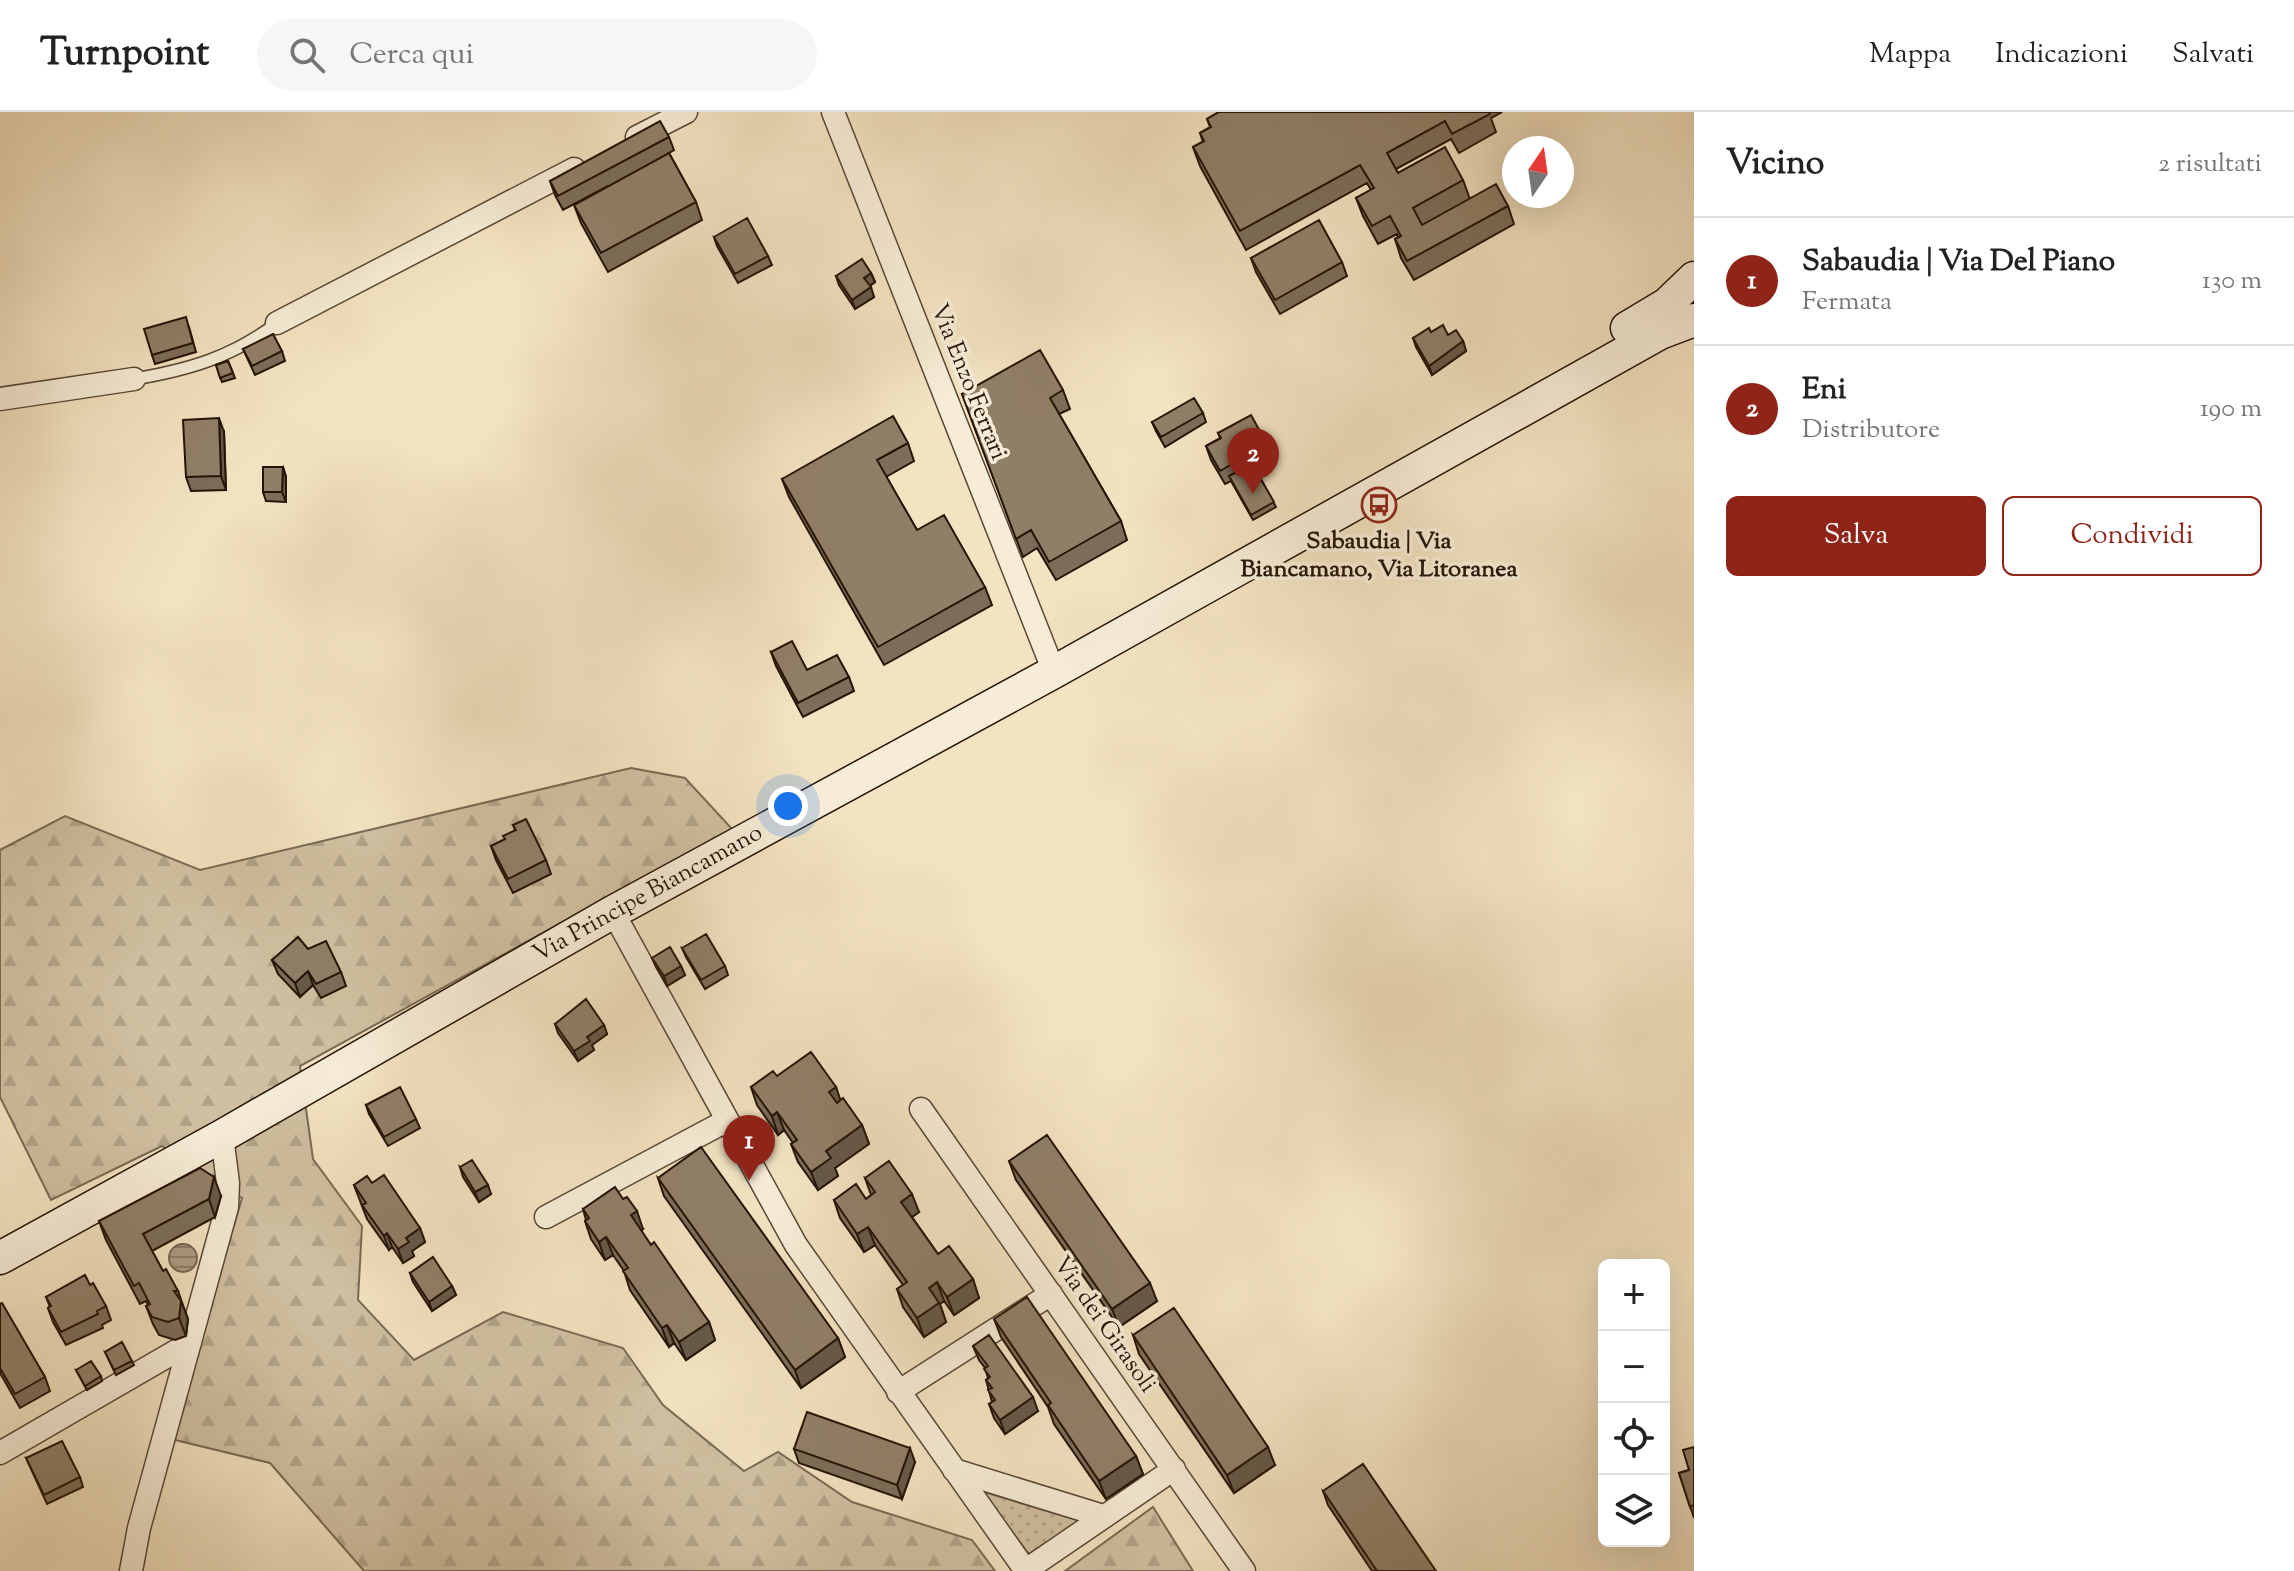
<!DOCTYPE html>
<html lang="it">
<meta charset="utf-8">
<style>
body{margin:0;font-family:"Sorts Mill Goudy",serif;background:#f6f6f6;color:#222}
.controls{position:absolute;right:24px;bottom:24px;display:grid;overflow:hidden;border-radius:12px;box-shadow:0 8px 32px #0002}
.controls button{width:72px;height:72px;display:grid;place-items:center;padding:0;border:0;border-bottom:2px solid #e0e0e0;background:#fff;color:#222;font:40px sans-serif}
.compass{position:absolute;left:1502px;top:24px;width:72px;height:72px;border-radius:50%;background:#fff;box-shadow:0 8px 32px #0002;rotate:13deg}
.you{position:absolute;left:788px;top:694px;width:28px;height:28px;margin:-20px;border:6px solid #fff;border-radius:50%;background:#1a73e8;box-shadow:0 0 0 12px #1a73e833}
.badge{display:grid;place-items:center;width:52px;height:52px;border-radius:50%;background:#8f2418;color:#fff;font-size:26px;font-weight:700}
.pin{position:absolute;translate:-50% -66px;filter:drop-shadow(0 2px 4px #0008)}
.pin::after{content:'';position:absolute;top:42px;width:28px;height:24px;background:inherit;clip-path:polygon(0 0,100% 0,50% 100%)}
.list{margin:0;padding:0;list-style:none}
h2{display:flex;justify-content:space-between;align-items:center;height:104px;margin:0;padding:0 32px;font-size:34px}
h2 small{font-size:26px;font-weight:400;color:#767676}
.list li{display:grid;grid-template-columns:52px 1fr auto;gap:24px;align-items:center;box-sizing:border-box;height:128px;padding:0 32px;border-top:2px solid #e0e0e0}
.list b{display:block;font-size:30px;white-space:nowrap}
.list p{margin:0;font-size:26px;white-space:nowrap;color:#767676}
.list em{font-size:26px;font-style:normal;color:#767676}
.actions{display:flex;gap:16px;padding:24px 32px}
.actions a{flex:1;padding:18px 0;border:2px solid #8f2418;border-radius:12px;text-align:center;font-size:28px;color:#8f2418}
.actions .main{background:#8f2418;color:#fff}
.icon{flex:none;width:44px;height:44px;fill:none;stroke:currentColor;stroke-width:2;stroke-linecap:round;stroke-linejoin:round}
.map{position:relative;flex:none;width:1694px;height:1459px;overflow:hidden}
header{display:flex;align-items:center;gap:48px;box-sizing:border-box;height:112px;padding:0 40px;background:#fff;border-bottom:2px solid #e0e0e0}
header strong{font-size:38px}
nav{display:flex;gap:44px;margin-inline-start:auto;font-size:28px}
.search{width:560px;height:72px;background:#f6f6f6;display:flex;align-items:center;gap:20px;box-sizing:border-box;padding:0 28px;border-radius:44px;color:#767676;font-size:30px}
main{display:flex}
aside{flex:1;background:#fff}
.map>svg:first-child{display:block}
.grass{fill:url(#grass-dots);stroke:#7a6a54;stroke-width:2}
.forest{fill:url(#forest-firs);stroke:#7a6a54;stroke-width:2}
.water{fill:url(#water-rules);stroke:#776550;stroke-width:2}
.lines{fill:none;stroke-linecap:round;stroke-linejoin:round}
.lane-casing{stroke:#584735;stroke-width:14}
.street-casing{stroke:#584735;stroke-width:25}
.secondary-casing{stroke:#251306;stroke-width:35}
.lane{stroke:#f7edd7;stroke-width:11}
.street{stroke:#f7edd7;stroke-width:22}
.secondary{stroke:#f7edd7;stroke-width:32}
.wall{fill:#7c6d59;stroke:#251306;stroke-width:2}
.shaded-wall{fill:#655948;stroke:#251306;stroke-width:2}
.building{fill:#907f67;stroke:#251306;stroke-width:2}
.labels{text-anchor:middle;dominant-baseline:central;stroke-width:7;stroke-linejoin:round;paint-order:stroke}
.street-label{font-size:24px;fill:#251306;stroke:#f7edd7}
.poi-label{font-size:24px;font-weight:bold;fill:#251306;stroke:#f7edd7}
</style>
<header>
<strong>Turnpoint</strong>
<div class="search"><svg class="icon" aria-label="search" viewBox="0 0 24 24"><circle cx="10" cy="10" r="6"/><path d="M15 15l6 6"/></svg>Cerca qui</div>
<nav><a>Mappa</a><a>Indicazioni</a><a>Salvati</a></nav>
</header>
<main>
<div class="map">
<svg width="1694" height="1459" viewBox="0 0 1694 1459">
<defs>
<pattern id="grass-dots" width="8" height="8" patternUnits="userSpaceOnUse" patternTransform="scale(2)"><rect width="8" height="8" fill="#d0c0a1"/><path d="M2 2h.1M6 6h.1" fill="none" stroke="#b2a489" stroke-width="1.8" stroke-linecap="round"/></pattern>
<pattern id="forest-firs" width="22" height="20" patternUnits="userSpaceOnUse" patternTransform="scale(2)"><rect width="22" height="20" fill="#d0c0a1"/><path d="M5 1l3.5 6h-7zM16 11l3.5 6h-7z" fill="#b2a489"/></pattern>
<pattern id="water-rules" width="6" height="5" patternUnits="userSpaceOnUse" patternTransform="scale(2)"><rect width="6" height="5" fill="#ad9c81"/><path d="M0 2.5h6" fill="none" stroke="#8d7e68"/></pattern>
</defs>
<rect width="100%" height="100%" fill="#f3e3c1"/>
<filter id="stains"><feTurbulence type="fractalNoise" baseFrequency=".0025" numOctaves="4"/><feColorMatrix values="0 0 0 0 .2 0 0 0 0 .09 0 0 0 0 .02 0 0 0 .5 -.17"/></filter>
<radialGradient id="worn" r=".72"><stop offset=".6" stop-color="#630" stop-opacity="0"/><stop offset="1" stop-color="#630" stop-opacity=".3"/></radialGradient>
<path class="grass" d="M981,1379L1080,1409L1029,1442Z"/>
<path class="forest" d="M631,656L685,666L732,717L300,954L313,1047L362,1114L358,1188L414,1248L503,1200L623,1236L663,1293L744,1359L778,1340L852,1390L972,1428L995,1459H364L270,1351L171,1327L242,1086L162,1034L51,1088L0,985V738L65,704L200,758Z
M1153,1395L1193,1459H1065Z"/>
<path class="water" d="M169 1146a14 14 0 1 1 28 0a14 14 0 1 1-28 0Z"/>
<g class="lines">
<g class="lane-casing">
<path id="lane" d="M134,267C188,258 233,245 277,211"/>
</g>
<g class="street-casing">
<path id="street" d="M833,0L1054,560
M637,25L686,0
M277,211L574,57
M0,287L134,267
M613,800L796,1133L1026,1459
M921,997L1244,1459
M546,1105L726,1009
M898,1280L1051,1182
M0,1341L190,1231
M954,1358L1103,1404
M1026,1458L1174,1357
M131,1459L139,1416L227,1095L228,1071L222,1024"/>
</g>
<g class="secondary-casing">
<path id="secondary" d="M1627,216L1667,192L1694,166
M0,1146L222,1024L613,800L1054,560L1660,221L1694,208"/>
</g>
<use href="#lane" class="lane"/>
<use href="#street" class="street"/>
<use href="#secondary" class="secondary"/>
</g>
<path class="wall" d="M1219,0H1502L1491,6L1496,20L1459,41L1451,27L1396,57L1398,61L1463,68L1470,87L1508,94L1514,112L1414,168L1401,146L1395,127L1398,125L1397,122L1378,132L1363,104L1356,86L1371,78L1367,71L1246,138L1200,54L1193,35L1203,30L1200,21L1210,15L1207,7Z
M669,25L674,38L669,41L696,90L702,108L608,160L581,111L574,93L608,74L563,98L555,83L550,69Z
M714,125L768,144L772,153L738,171L717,134Z
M1251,146L1342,150L1347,164L1280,202L1256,160Z
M871,161L875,170L870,174L874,185L855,197L839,173L836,164Z
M189,215L196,240L155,252L152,243Z
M1431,220L1448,223L1463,229L1466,239L1432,263L1416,235L1413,226Z
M243,237L282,239L285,249L255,263Z
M228,249L235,266L222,270L216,253Z
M1063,278L1070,297L1059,302L1121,409L1127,428L1056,468L1037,436L1023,445L962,282Z
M1203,301L1206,310L1165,335L1156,319L1152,310Z
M224,320L226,378L191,379L186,365Z
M1218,321L1267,332L1272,346L1255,356L1276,395L1253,408L1231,369L1225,372L1211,348L1206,334L1220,326Z
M908,331L914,349L886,365L917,418L985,475L992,493L884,553L789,385L782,367Z
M283,355L286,365V390L266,389L263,380Z
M771,540L807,558L849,565L854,579L803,605L776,554Z
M513,713L546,748L551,762L513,781L496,748L491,734L505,728L515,718Z
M682,836L725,854L728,863L705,877L686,845Z
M308,837L341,860L346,874L321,886L313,873L300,885L278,862L272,848Z
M652,846L681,854L685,863L667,874L656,855Z
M555,912L604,913L607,922L592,933L594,938L578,949L558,921Z
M777,964L836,975L840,988L862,1013L869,1032L835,1056L838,1064L818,1078L798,1050L791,1032L793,1031L784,1018L778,1023L757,993L751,975Z
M366,993L416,1007L420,1016L388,1034L369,1002Z
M1009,1049L1157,1189L1119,1215L1016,1068Z
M460,1055L491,1082L479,1090L463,1065Z
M658,1066L838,1226L845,1245L801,1276L664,1084Z
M865,1066L919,1100L912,1105L938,1142L973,1167L979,1186L954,1203L944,1189L940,1192L946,1210L924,1225L903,1195L897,1177L903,1173L875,1133L864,1140L840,1106L834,1088L866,1087L871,1083Z
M372,1071L420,1116L425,1130L412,1139L414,1144L403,1151L392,1135L389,1138L367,1107L354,1073Z
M221,1084L215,1105L152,1139L163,1159L178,1179L188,1207L186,1224L175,1228L159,1223L153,1212L146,1194L148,1193L146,1189L140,1192L106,1128L99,1109Z
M583,1097L643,1117L641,1119L651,1133L709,1210L715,1228L686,1248L674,1231L669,1235L630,1178L624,1159L613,1143L605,1148L591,1127L585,1109L586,1108Z
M410,1161L452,1174L456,1183L432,1199L413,1170Z
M90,1173L106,1194L111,1208L102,1213L103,1216L66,1233L53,1210L48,1196L50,1195L46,1185Z
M0,1192L45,1265L50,1279L20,1296L0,1261Z
M994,1207L1136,1344L1143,1362L1106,1387L1054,1312L1048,1295L1001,1225Z
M1133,1223L1275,1353L1234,1381L1139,1242Z
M973,1234L1038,1299L1005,1322L994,1306L989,1292L992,1290L986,1268L988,1266L985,1256L979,1248Z
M105,1240L132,1249L134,1253L116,1263Z
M76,1258L101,1264L102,1269L87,1278Z
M1694,1335V1406L1679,1361L1689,1358Z
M794,1337L915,1350L902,1387L799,1351Z
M26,1346L80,1365L83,1375L47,1392Z
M1323,1379L1436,1459H1372L1328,1393Z"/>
<path class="shaded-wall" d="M871,161L875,170L868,175L864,166Z
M871,175L874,185L855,197L852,188Z
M1463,229L1466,239L1432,263L1429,254Z
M219,306L224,320L226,378L221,364Z
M283,355L286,365V390L282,380Z
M681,854L685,863L667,874L664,864Z
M308,859L313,873L300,885L295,871Z
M604,913L607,922L592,933L594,938L578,949L574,939L587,925Z
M836,975L842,993L835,998L829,980Z
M777,1000L784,1018L778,1023L772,1004Z
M862,1013L869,1032L835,1056L838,1064L818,1078L811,1060L826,1039Z
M214,1065L221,1084L215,1105L209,1087Z
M488,1073L491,1082L479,1090L475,1080Z
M912,1082L919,1100L908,1108L901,1090Z
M637,1099L643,1117L637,1121L631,1103Z
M868,1115L875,1133L864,1140L857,1122Z
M420,1116L425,1130L412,1139L414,1144L403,1151L398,1137L406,1126Z
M387,1121L392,1135L389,1138L384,1124Z
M606,1125L613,1143L605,1148L599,1130Z
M973,1167L979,1186L954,1203L947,1185Z
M937,1170L944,1189L940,1192L946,1210L924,1225L917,1206L929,1176Z
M1150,1171L1157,1189L1119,1215L1112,1197Z
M452,1174L456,1183L432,1199L429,1190Z
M181,1189L188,1207L186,1224L179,1206Z
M709,1210L715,1228L686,1248L679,1230Z
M667,1213L674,1231L669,1235L662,1216Z
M838,1226L845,1245L801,1276L795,1258Z
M1033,1285L1038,1299L1005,1322L1000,1308Z
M1268,1335L1275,1353L1234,1381L1227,1363Z
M910,1336L915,1350L902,1387L897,1373Z
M1136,1344L1143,1362L1106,1387L1099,1369Z"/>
<path class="building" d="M1219,0H1489L1490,2L1452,22L1445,9L1387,41L1398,61L1445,35L1463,68L1413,96L1422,113L1496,72L1508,94L1407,149L1395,127L1401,124L1390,104L1372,114L1356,86L1374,76L1360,53L1240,119L1193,35L1204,29L1200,21L1211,15L1207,7Z
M660,9L669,25L558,84L550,69Z
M669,41L696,90L601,141L574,93Z
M747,106L768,144L735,162L714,125Z
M1319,108L1342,150L1275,188L1251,146Z
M862,147L871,161L864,166L871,175L852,188L836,164Z
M186,205L193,231L152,243L144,217Z
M1443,213L1448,223L1456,218L1463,229L1429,254L1413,226L1429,216L1431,220Z
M273,222L282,239L252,254L243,237Z
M1040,238L1063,278L1050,286L1121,409L1049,450L1031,418L1016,427L962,282Z
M228,249L233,261L220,266L216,253Z
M1194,286L1203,301L1161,325L1152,310Z
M1251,303L1267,332L1220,359L1206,334L1221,326L1218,321Z
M893,304L908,331L877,348L917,418L944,403L985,475L878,535L782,367Z
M219,306L221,364L186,365L183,308Z
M1252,352L1274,390L1251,403L1229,364Z
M263,355H283L282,380H263Z
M792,529L807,558L837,543L849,565L798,591L771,540Z
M526,707L546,748L508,767L491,734L505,727L503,724L516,718L513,713Z
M706,822L725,854L701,868L682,836Z
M298,825L308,837L326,829L341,860L316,872L308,859L295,871L272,848Z
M670,835L681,854L664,864L652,846Z
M586,887L604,913L587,925L590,929L574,939L555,912Z
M811,940L836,975L829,980L837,991L843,986L862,1013L826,1039L831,1046L811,1060L791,1032L797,1028L777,1000L772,1004L751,975L773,959L777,964Z
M400,975L416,1007L384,1025L366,993Z
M1047,1023L1150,1171L1112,1197L1009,1049Z
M701,1035L838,1226L795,1258L658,1066Z
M472,1048L488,1073L475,1080L460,1055Z
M889,1049L912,1082L901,1090L938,1142L949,1134L973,1167L947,1185L937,1170L929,1176L939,1191L917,1206L897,1177L907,1170L868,1115L857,1122L834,1088L856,1072L866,1087L875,1080L865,1066Z
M200,1056L214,1065L209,1087L143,1122L163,1159L166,1157L178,1179H174L181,1189L179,1206L168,1210L152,1205L146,1194L150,1192L139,1171L134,1174L99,1109Z
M384,1063L420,1116L406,1126L409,1130L398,1137L387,1121L384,1124L362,1093L366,1091L354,1073L367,1064L372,1071Z
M615,1075L623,1087L627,1085L637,1099L631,1103L651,1133L654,1130L709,1210L679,1230L667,1213L662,1216L623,1159L628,1156L606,1125L599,1130L585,1109L589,1106L583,1097Z
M433,1145L452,1174L429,1190L410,1161Z
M85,1163L90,1173L93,1171L106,1194L97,1199L98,1202L61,1220L48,1196L51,1194L46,1185Z
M1027,1185L1136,1344L1099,1369L1048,1293L1051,1291L994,1207Z
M2,1191L45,1265L15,1282L0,1256V1192Z
M1174,1196L1268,1335L1227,1363L1133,1223Z
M989,1223L1033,1285L1000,1308L989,1292L995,1288L988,1278L992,1276L986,1268L990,1265L984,1257L988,1254L973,1234Z
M122,1230L132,1249L114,1258L105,1240Z
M91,1249L101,1264L85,1274L76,1258Z
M807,1300L910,1336L897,1373L794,1337Z
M62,1329L80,1365L44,1383L26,1346Z
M1694,1335V1393L1690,1395L1679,1361L1689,1358L1683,1338Z
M1363,1352L1436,1459H1377L1323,1379Z"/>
<defs>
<g id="bus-ring" transform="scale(1.8)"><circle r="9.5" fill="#f7edd7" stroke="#8f2418" stroke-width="1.5"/><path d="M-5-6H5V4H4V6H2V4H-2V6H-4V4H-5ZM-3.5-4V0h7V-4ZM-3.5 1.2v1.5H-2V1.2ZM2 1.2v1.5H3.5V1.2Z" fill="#8f2418"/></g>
</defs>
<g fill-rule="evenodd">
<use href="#bus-ring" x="1379" y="393"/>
</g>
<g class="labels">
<g class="street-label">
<text transform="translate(968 270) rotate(68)">Via Enzo Ferrari</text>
<text transform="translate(648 782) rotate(-29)">Via Principe Biancamano</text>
<text transform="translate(1104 1213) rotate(55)">Via dei Girasoli</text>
</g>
<g class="poi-label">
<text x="1379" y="430">Sabaudia | Via<tspan x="1379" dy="28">Biancamano, Via Litoranea</tspan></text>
</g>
</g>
<rect width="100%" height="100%" filter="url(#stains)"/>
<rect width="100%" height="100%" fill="url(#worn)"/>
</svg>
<div class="controls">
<button>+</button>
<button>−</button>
<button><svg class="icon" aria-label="locate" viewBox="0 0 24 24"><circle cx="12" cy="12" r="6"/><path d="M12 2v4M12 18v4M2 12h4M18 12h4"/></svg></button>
<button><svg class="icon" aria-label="layers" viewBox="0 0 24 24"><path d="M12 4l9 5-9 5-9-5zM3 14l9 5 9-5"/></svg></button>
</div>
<svg class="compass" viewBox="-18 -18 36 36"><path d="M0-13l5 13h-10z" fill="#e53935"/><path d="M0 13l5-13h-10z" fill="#767676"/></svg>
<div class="you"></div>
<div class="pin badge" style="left:749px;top:1069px">1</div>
<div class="pin badge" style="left:1253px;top:382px">2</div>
</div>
<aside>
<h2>Vicino<small>2 risultati</small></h2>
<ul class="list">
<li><span class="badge">1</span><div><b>Sabaudia | Via Del Piano</b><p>Fermata</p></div><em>130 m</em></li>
<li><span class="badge">2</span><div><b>Eni</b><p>Distributore</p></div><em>190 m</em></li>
</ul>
<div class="actions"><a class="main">Salva</a><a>Condividi</a></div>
</aside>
</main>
